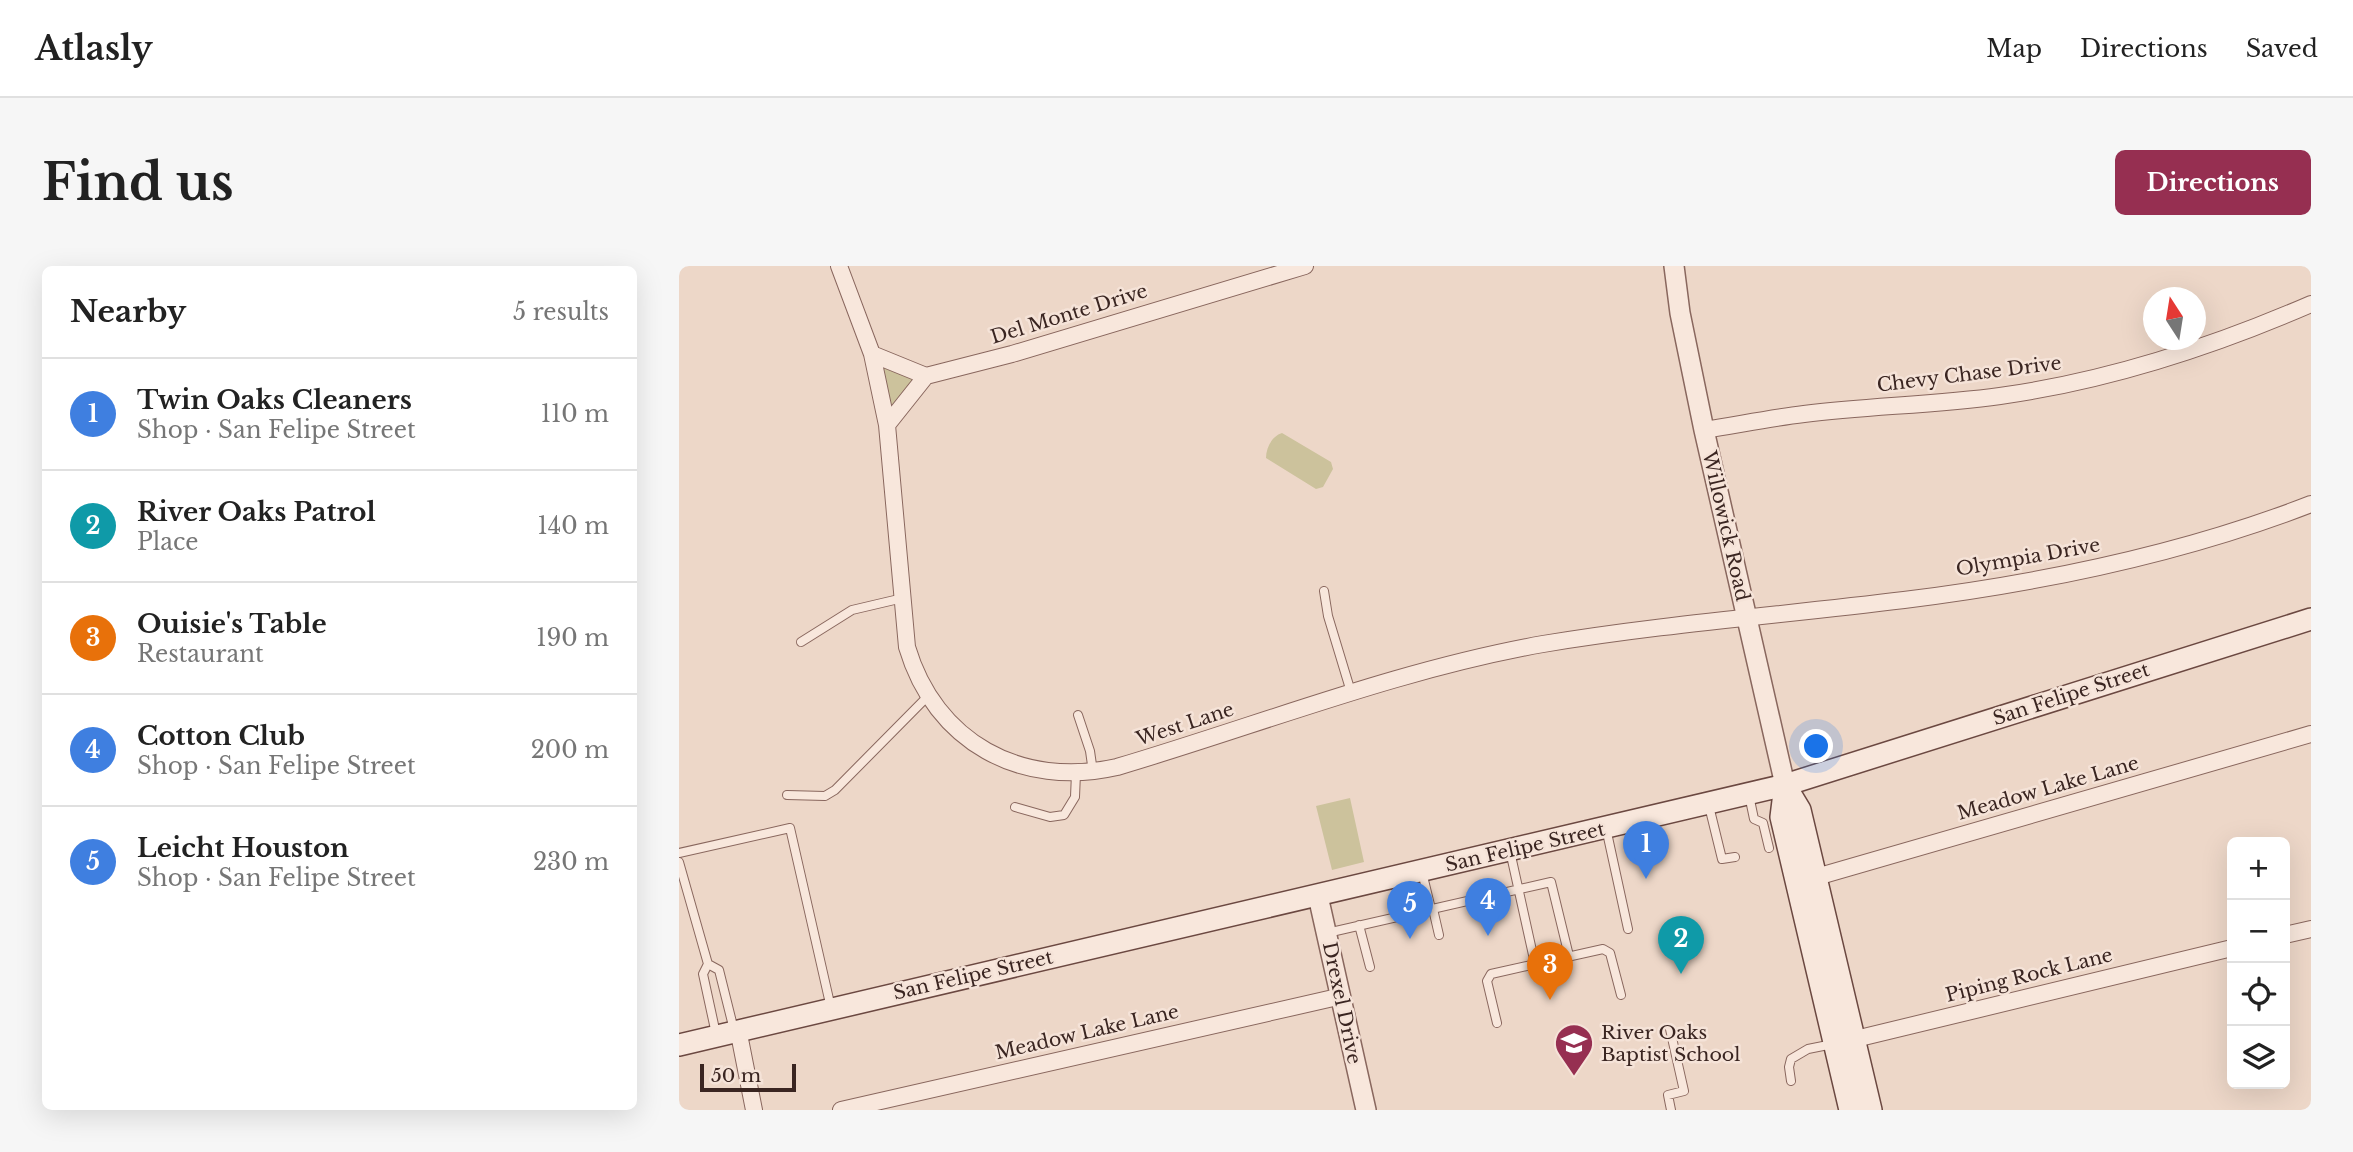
<!DOCTYPE html>
<meta charset="utf-8">
<style>
body{margin:0;font-family:"Libre Baskerville",serif;background:#f6f6f6;color:#222}
.controls{position:absolute;right:21px;bottom:21px;display:grid;overflow:hidden;border-radius:10px;box-shadow:0 7px 28px #0002}
.controls button{width:63px;height:63px;display:grid;place-items:center;padding:0;border:0;border-bottom:2px solid #e0e0e0;background:#fff;color:#222;font:35px sans-serif}
.compass{position:absolute;left:1464px;top:21px;width:63px;height:63px;border-radius:50%;background:#fff;box-shadow:0 7px 28px #0002;rotate:348deg}
.scale{position:absolute;left:21px;bottom:18px;width:96px;box-sizing:border-box;padding-left:7px;border:4px solid #3a2521;border-top:0;font-size:19px;line-height:24px;white-space:nowrap;color:#3a2521;-webkit-text-stroke:5px #f5e3d8;paint-order:stroke}
.you{position:absolute;left:1138px;top:481px;width:24px;height:24px;margin:-18px;border:5px solid #fff;border-radius:50%;background:#1a73e8;box-shadow:0 0 0 10px #1a73e833}
.badge{display:grid;place-items:center;width:46px;height:46px;border-radius:50%;background:#962f51;color:#fff;font-size:23px;font-weight:700}
.pin{position:absolute;translate:-50% -58px;filter:drop-shadow(0 2px 4px #0008)}
.pin::after{content:'';position:absolute;top:37px;width:24px;height:21px;background:inherit;clip-path:polygon(0 0,100% 0,50% 100%)}
.list{margin:0;padding:0;list-style:none}
h2{display:flex;justify-content:space-between;align-items:center;height:91px;margin:0;padding:0 28px;font-size:30px}
h2 small{font-size:23px;font-weight:400;color:#767676}
.list li{display:grid;grid-template-columns:46px 1fr auto;gap:21px;align-items:center;box-sizing:border-box;height:112px;padding:0 28px;border-top:2px solid #e0e0e0}
.list b{display:block;font-size:26px;white-space:nowrap}
.list p{margin:0;font-size:23px;white-space:nowrap;color:#767676}
.list em{font-size:23px;font-style:normal;color:#767676}
.icon{flex:none;width:38px;height:38px;fill:none;stroke:currentColor;stroke-width:2;stroke-linecap:round;stroke-linejoin:round}
.map{position:relative;flex:none;width:1632px;height:844px;overflow:hidden;border-radius:10px}
header{display:flex;align-items:center;gap:42px;box-sizing:border-box;height:98px;padding:0 35px;background:#fff;border-bottom:2px solid #e0e0e0}
header strong{font-size:33px}
nav{display:flex;gap:38px;margin-inline-start:auto;font-size:24px}
.intro{display:flex;align-items:center;justify-content:space-between;box-sizing:border-box;height:168px;padding:0 42px}
h1{margin:0;font-size:49px}
.button{padding:18px 32px;border-radius:10px;background:#962f51;color:#fff;font-size:24px;font-weight:700}
main{display:flex;gap:42px;padding:0 42px}
aside{flex:1;background:#fff;border-radius:10px;box-shadow:0 7px 28px #0002}
.map>svg:first-child{display:block}
.green{fill:#ccc29c}
.lines{fill:none;stroke-linecap:round;stroke-linejoin:round}
.service-casing{stroke:#89675e;stroke-width:10}
.minor-casing{stroke:#89675e;stroke-width:18}
.tertiary-casing{stroke:#89675e;stroke-width:22}
.secondary-casing{stroke:#6b4841;stroke-width:24}
.service{stroke:#f8e7dc;stroke-width:8}
.minor{stroke:#f8e7dc;stroke-width:16}
.tertiary{stroke:#f8e7dc;stroke-width:19}
.secondary{stroke:#f8e7dc;stroke-width:21}
.labels{text-anchor:middle;dominant-baseline:central;stroke-width:5;stroke-linejoin:round;paint-order:stroke}
.street-label{font-size:19px;fill:#3a2521;stroke:#f5e3d8}
.poi-label{font-size:19px;fill:#3a2521;stroke:#f5e3d8;text-anchor:start}
</style>
<header>
<strong>Atlasly</strong>
<nav><a>Map</a><a>Directions</a><a>Saved</a></nav>
</header>
<div class="intro"><h1>Find us</h1><a class="button">Directions</a></div>
<main>
<aside>
<h2>Nearby<small>5 results</small></h2>
<ul class="list">
<li><span class="badge" style="background:#3f7fe0">1</span><div><b>Twin Oaks Cleaners</b><p>Shop · San Felipe Street</p></div><em>110 m</em></li>
<li><span class="badge" style="background:#0f9aa8">2</span><div><b>River Oaks Patrol</b><p>Place</p></div><em>140 m</em></li>
<li><span class="badge" style="background:#e8710a">3</span><div><b>Ouisie's Table</b><p>Restaurant</p></div><em>190 m</em></li>
<li><span class="badge" style="background:#3f7fe0">4</span><div><b>Cotton Club</b><p>Shop · San Felipe Street</p></div><em>200 m</em></li>
<li><span class="badge" style="background:#3f7fe0">5</span><div><b>Leicht Houston</b><p>Shop · San Felipe Street</p></div><em>230 m</em></li>
</ul>
</aside>
<div class="map">
<svg width="1632" height="844" viewBox="0 0 1632 844">
<rect width="100%" height="100%" fill="#edd7c8"/>
<path class="green" d="M210,100L235,114L219,138L213,140L203,108L204,103Z
M603,167L652,196L654,203L644,221L637,223L587,192C587,182 593,170 603,167Z
M671,532L685,596L653,604L637,540Z"/>
<g class="lines">
<g class="service-casing">
<path id="service" d="M645,325L649,350L672,426
M122,376L173,344L224,332
M399,449L411,485L414,506
M108,529L146,530L156,524L249,430
M1070,529L1075,553L1084,557L1090,582
M1030,540L1043,593L1056,591
M336,541L371,551L385,549L396,531L397,507
M927,562L949,663
M831,585L856,698
M0,587L111,562L152,742
M0,596L29,698
M743,606L752,643
M754,643L760,669
M680,659L691,701
M648,667L872,616L890,690
M818,757L808,715L812,708L924,683L931,687L942,729
M991,763L1005,825L989,829L992,844
M37,768L24,708L29,698L40,704L55,764
M1112,815L1110,801L1112,793L1129,783L1154,778"/>
</g>
<g class="minor-casing">
<path id="minor" d="M160,0L193,88L208,159L228,381C256,476 342,523 438,501C580,459 718,404 864,378C984,358 1104,349 1225,334C1362,317 1503,288 1632,238
M193,88L247,110L333,88L626,0
M208,159L247,110
M1025,164C1058,159 1091,152 1125,148C1190,140 1256,139 1321,130C1429,115 1533,81 1632,38
M1127,614L1632,468
M1606,669L1632,663
M59,763L75,844
M1164,776L1553,682
M162,844L663,730"/>
</g>
<g class="tertiary-casing">
<path id="tertiary" d="M995,0L1001,47L1025,164L1106,519
M639,630L687,844"/>
</g>
<g class="secondary-casing">
<path id="secondary" d="M1106,519L1121,544L1192,844
M1106,519L1102,551L1171,844
M0,779L1106,519L1632,353"/>
</g>
<use href="#service" class="service"/>
<use href="#minor" class="minor"/>
<use href="#tertiary" class="tertiary"/>
<use href="#secondary" class="secondary"/>
</g>
<defs>
<g id="school-pin" transform="scale(2.0125)"><path d="M0 17L-7.5 6A9.5 9.5 0 1 1 7.5 6Z" fill="#962f51" stroke="#f5e3d8"/><path d="M0-5L7-2L0 1L-7-2ZM-4 1L0 2.5L4 1V4Q0 6-4 4Z" fill="#fff"/></g>
</defs>
<g fill-rule="evenodd">
<use href="#school-pin" x="895" y="777"/>
</g>
<g class="labels">
<g class="street-label">
<text transform="translate(390 48) rotate(-17)">Del Monte Drive</text>
<text transform="translate(1290 108) rotate(-7)">Chevy Chase Drive</text>
<text transform="translate(1047 260) rotate(77)">Willowick Road</text>
<text transform="translate(1349 291) rotate(-10)">Olympia Drive</text>
<text transform="translate(1392 428) rotate(-18)">San Felipe Street</text>
<text transform="translate(506 458) rotate(-18)">West Lane</text>
<text transform="translate(1369 522) rotate(-16)">Meadow Lake Lane</text>
<text transform="translate(846 581) rotate(-13)">San Felipe Street</text>
<text transform="translate(294 709) rotate(-13)">San Felipe Street</text>
<text transform="translate(1350 709) rotate(-14)">Piping Rock Lane</text>
<text transform="translate(663 737) rotate(78)">Drexel Drive</text>
<text transform="translate(408 766) rotate(-13)">Meadow Lake Lane</text>
</g>
<g class="poi-label">
<text x="922" y="766">River Oaks<tspan x="922" dy="22">Baptist School</tspan></text>
</g>
</g>
</svg>
<div class="controls">
<button>+</button>
<button>−</button>
<button><svg class="icon" aria-label="locate" viewBox="0 0 24 24"><circle cx="12" cy="12" r="6"/><path d="M12 2v4M12 18v4M2 12h4M18 12h4"/></svg></button>
<button><svg class="icon" aria-label="layers" viewBox="0 0 24 24"><path d="M12 4l9 5-9 5-9-5zM3 14l9 5 9-5"/></svg></button>
</div>
<svg class="compass" viewBox="-18 -18 36 36"><path d="M0-13l5 13h-10z" fill="#e53935"/><path d="M0 13l5-13h-10z" fill="#767676"/></svg>
<div class="scale">50 m</div>
<div class="you"></div>
<div class="pin badge" style="left:967px;top:613px;background:#3f7fe0">1</div>
<div class="pin badge" style="left:1002px;top:708px;background:#0f9aa8">2</div>
<div class="pin badge" style="left:871px;top:734px;background:#e8710a">3</div>
<div class="pin badge" style="left:809px;top:670px;background:#3f7fe0">4</div>
<div class="pin badge" style="left:731px;top:673px;background:#3f7fe0">5</div>
</div>
</main>
